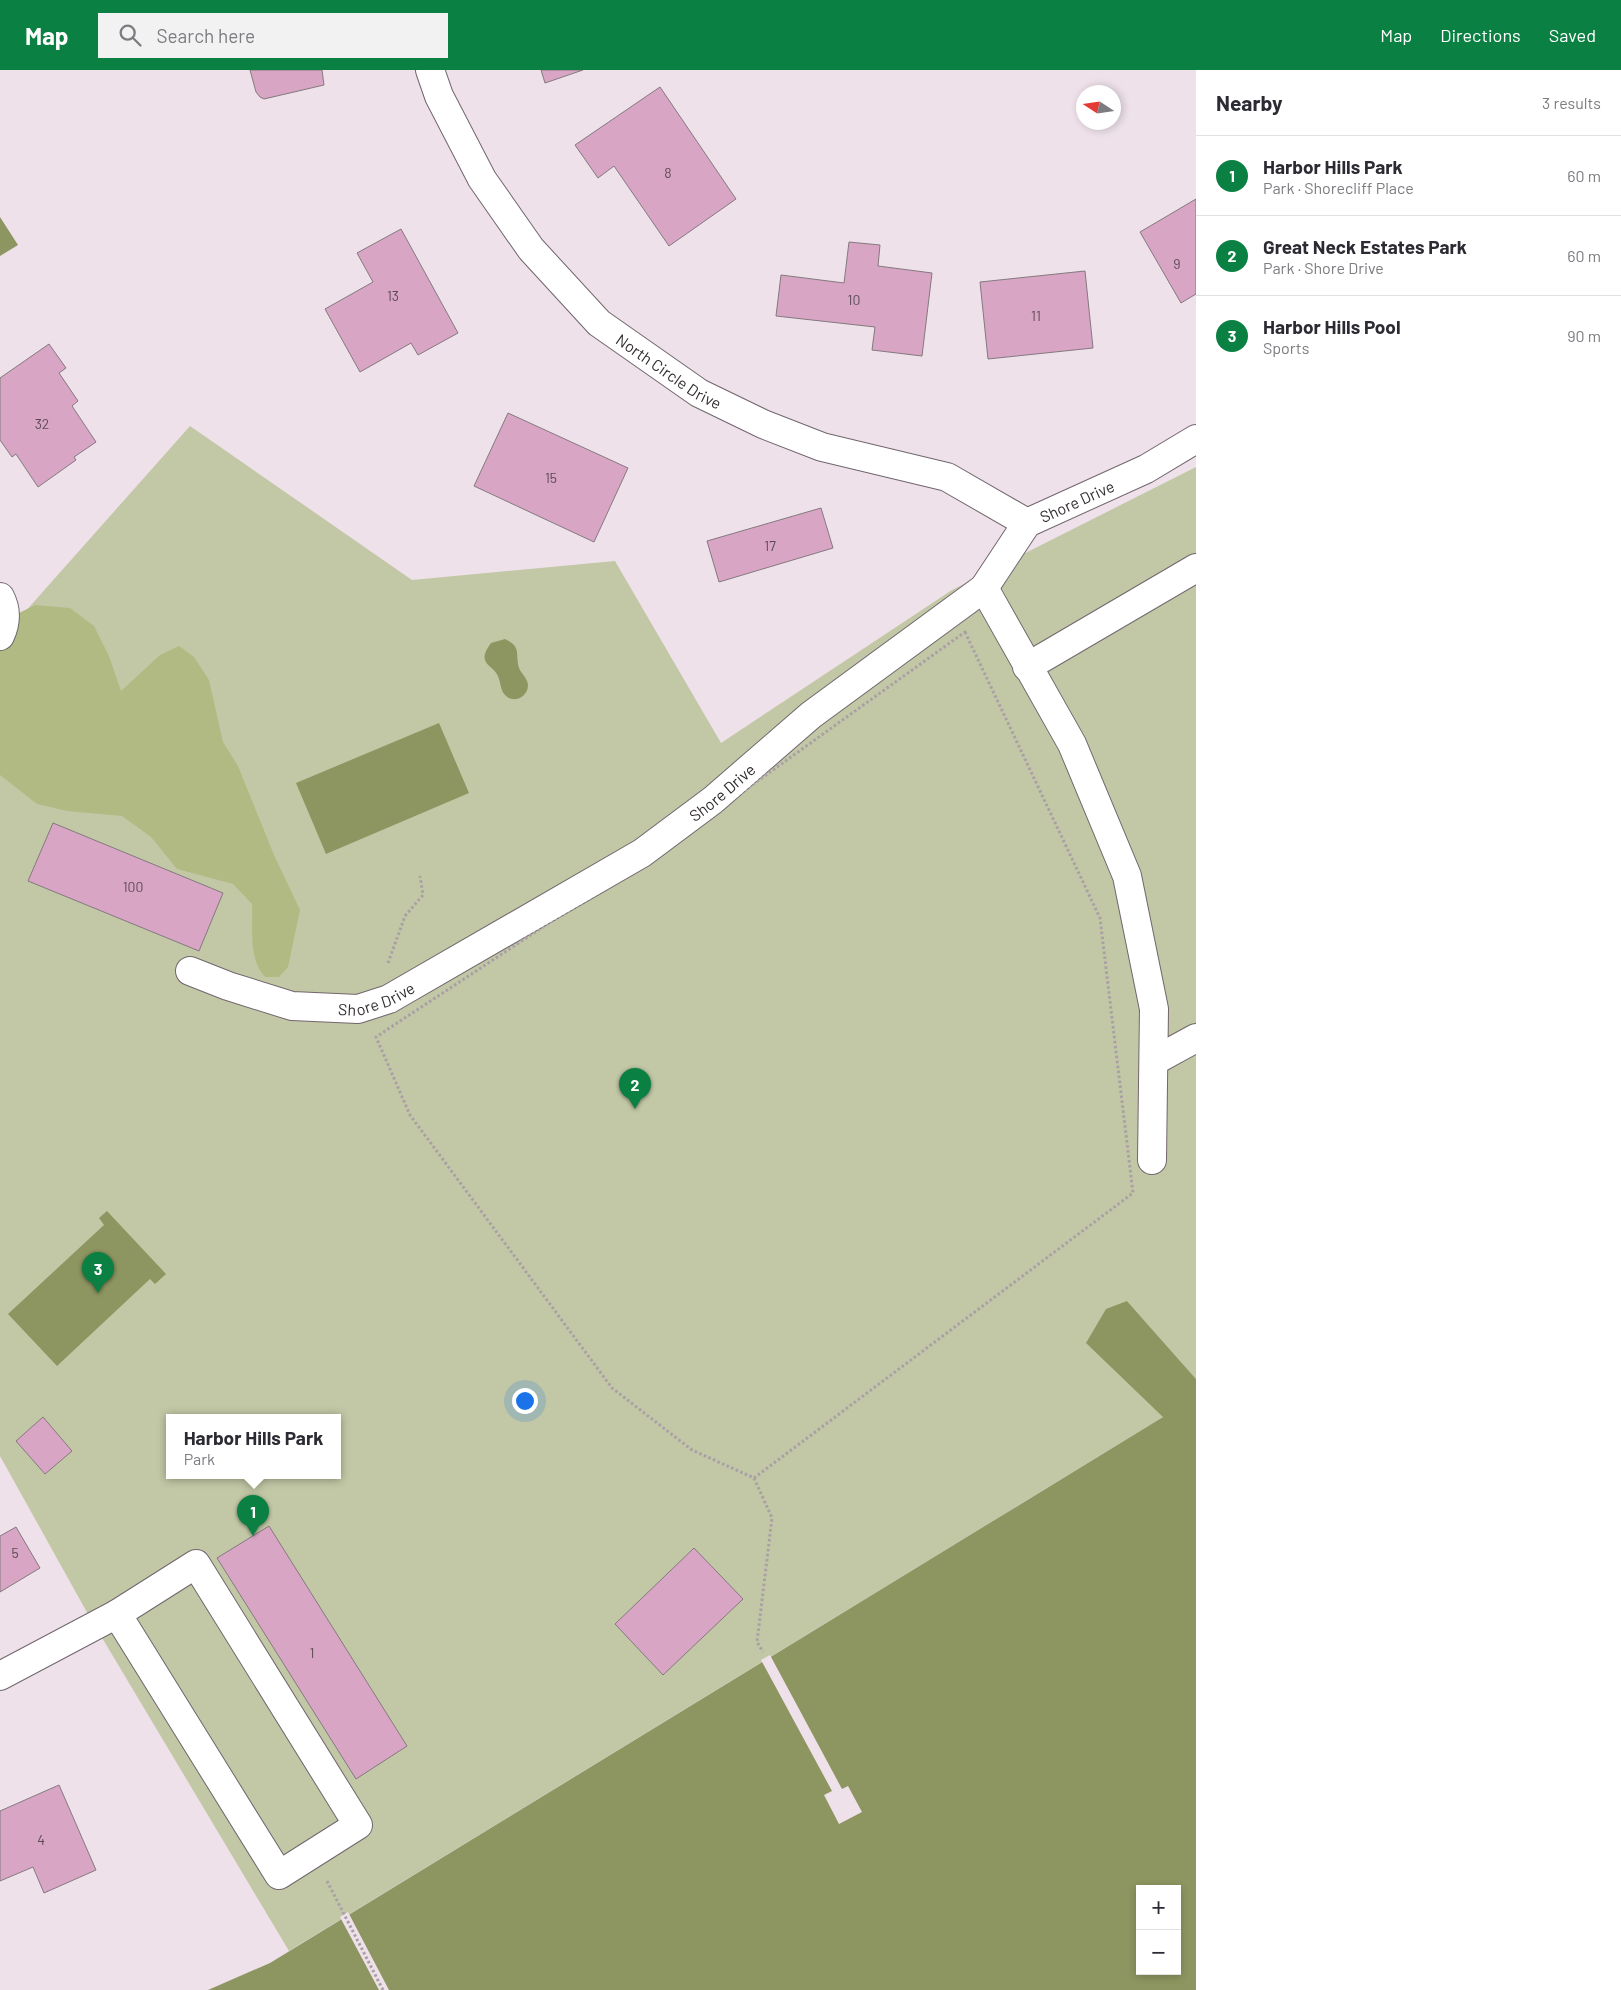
<!DOCTYPE html>
<meta charset="utf-8">
<style>
body{margin:0;font-family:Barlow,sans-serif;background:#f2f2f3;color:#2b2b33}
.controls{position:absolute;right:15px;bottom:15px;display:grid;overflow:hidden;border-radius:0px;box-shadow:0 2px 8px #0003}
.controls button{width:45px;height:45px;display:grid;place-items:center;padding:0;border:0;border-bottom:1px solid #e1e1e2;background:#fff;color:#2b2b33;font:25px sans-serif}
.compass{position:absolute;left:1076px;top:15px;width:45px;height:45px;border-radius:50%;background:#fff;box-shadow:0 2px 8px #0003;rotate:282deg}
.you{position:absolute;left:524px;top:1330px;width:18px;height:18px;margin:-12px;border:4px solid #fff;border-radius:50%;background:#1a73e8;box-shadow:0 0 0 8px #1a73e833}
.badge{display:grid;place-items:center;width:32px;height:32px;border-radius:50%;background:#0b8043;color:#fff;font-size:16px;font-weight:700}
.pin{position:absolute;translate:-50% -41px;filter:drop-shadow(0 1px 2px #0008)}
.pin::after{content:'';position:absolute;top:26px;width:18px;height:15px;background:inherit;clip-path:polygon(0 0,100% 0,50% 100%)}
.popup{position:absolute;left:166px;top:1344px;width:175px;height:65px;box-sizing:border-box;display:grid;place-content:center;border-radius:0px;background:#fff;filter:drop-shadow(0 1px 4px #0005);font-size:16px;white-space:nowrap;color:#7c7c81}
.popup b{font-size:19px;color:#2b2b33}
.popup::after{content:'';position:absolute;left:50%;top:100%;margin-left:-10px;border:10px solid transparent;border-top-color:#fff}
.list{margin:0;padding:0;list-style:none}
h2{display:flex;justify-content:space-between;align-items:center;height:65px;margin:0;padding:0 20px;font-size:21px}
h2 small{font-size:16px;font-weight:400;color:#7c7c81}
.list li{display:grid;grid-template-columns:32px 1fr auto;gap:15px;align-items:center;box-sizing:border-box;height:80px;padding:0 20px;border-top:1px solid #e1e1e2}
.list b{display:block;font-size:19px;white-space:nowrap}
.list p{margin:0;font-size:16px;white-space:nowrap;color:#7c7c81}
.list em{font-size:16px;font-style:normal;color:#7c7c81}
.icon{flex:none;width:28px;height:28px;fill:none;stroke:currentColor;stroke-width:2;stroke-linecap:round;stroke-linejoin:round}
.map{position:relative;flex:none;width:1196px;height:1920px;overflow:hidden}
header{display:flex;align-items:center;gap:30px;box-sizing:border-box;height:70px;padding:0 25px;background:#0b8043;color:#fff}
header strong{font-size:24px}
nav{display:flex;gap:28px;margin-inline-start:auto;font-size:18px}
.search{width:350px;height:45px;background:#f2f2f3;display:flex;align-items:center;gap:12px;box-sizing:border-box;padding:0 18px;border-radius:0px;color:#7c7c81;font-size:19px}
main{display:flex}
aside{flex:1;background:#fff}
.map>svg:first-child{display:block}
.green{fill:#c2c8a6;fill-rule:evenodd}
.forest{fill:#b2ba84}
.water{fill:#8d9560;fill-rule:evenodd}
.pier{fill:#eee1e9}
.building{fill:#d8a5c5;stroke:#84797f}
.lines{fill:none;stroke-linecap:round;stroke-linejoin:round}
.minor-casing{stroke:#71666d;stroke-width:30}
.path{stroke:#a99fa5;stroke-width:3;stroke-dasharray:2.5 2.5;stroke-linecap:butt}
.minor{stroke:#fff;stroke-width:28}
.labels{text-anchor:middle;dominant-baseline:central;stroke-width:4;stroke-linejoin:round;paint-order:stroke}
.number-label{font-size:14px;fill:#5c4b55}
.street-label{font-size:16px;fill:#322d30;stroke:#fff}
</style>
<header>
<strong>Map</strong>
<div class="search"><svg class="icon" aria-label="search" viewBox="0 0 24 24"><circle cx="10" cy="10" r="6"/><path d="M15 15l6 6"/></svg>Search here</div>
<nav><a>Map</a><a>Directions</a><a>Saved</a></nav>
</header>
<main>
<div class="map">
<svg width="1196" height="1920" viewBox="0 0 1196 1920">
<rect width="100%" height="100%" fill="#eee1e9"/>
<path class="green" d="M190,356L412,510L615,491L721,673L952,520L1196,397V1309L1127,1231L1163,1347L289,1881L89,1546L0,1386V570ZM169,1347H337V1405H169Z"/>
<path class="forest" d="M35,535L70,538L94,556L109,586L121,621L160,585L179,576L194,587L209,610L223,672L238,696L274,785L300,840L288,897L279,907H265C248,889 253,857 252,834L233,814L177,799L151,767L122,746L67,741L37,734L0,705V557L15,545Z"/>
<path class="water" d="M0,147L18,175L0,186Z
M505,569C522,577 515,584 519,598C521,603 525,606 527,611C532,623 516,635 506,626C501,622 501,615 499,609C496,594 474,596 491,573Z
M439,653L469,723L326,784L296,713Z
M107,1141L166,1204L155,1214L150,1209L57,1296L8,1244L104,1155L99,1148Z
M1127,1231L1196,1309V1920H208L270,1893L1163,1347L1086,1273L1106,1239ZM1140,1819H1177V1901H1140Z"/>
<path class="pier" d="M770,1585L842,1719L848,1716L862,1742L839,1754L824,1725L832,1721L761,1590Z
M348,1842L389,1920H379L340,1847Z"/>
<path class="building" d="M250,0H322L324,15L264,29L260,27L256,22Z
M541,0H583L545,13Z
M660,17L736,129L669,176L614,96L598,108L575,75Z
M1196,129V224L1181,233L1140,162Z
M401,159L458,263L418,285L411,273L360,302L325,239L373,212L357,183Z
M849,172L880,175L878,196L932,203L922,286L872,280L875,257L776,246L781,205L844,213Z
M1085,201L1093,278L988,289L980,212Z
M49,274L66,298L59,303L78,331L72,336L96,372L74,387L76,390L38,417L16,384L12,387L0,370V308Z
M508,343L628,398L594,472L474,416Z
M821,438L833,478L719,512L707,471Z
M53,753L223,823L199,881L28,811Z
M43,1347L72,1381L45,1404L16,1371Z
M269,1456L407,1676L356,1709L217,1488Z
M16,1457L40,1498L0,1522V1466Z
M694,1478L743,1529L663,1605L615,1554Z
M59,1715L96,1800L44,1823L33,1797L0,1811V1741Z"/>
<g class="lines">
<g class="minor-casing">
<g id="minor">
<path id="s1" d="M430,0L439,26L482,109L531,179L599,253L699,323L763,354L822,377L947,407L1027,453"/>
<path d="M984,518L1072,674L1127,806L1154,939L1152,1090"/>
<path d="M0,527C7,540 6,553 0,566"/>
<path d="M1027,597L1196,498"/>
<path id="s2" d="M190,901L228,916L292,936L358,939L389,929L642,783L713,730L811,645L984,518L1027,453L1146,399L1196,369"/>
<path d="M1154,991L1196,968"/>
<path d="M196,1494L358,1755L279,1805L117,1544Z"/>
<path d="M0,1606L117,1544"/>
</g>
</g>
<path class="path" d="M965,562L1100,848L1133,1123L754,1408L692,1380L612,1318L410,1045L376,967L552,851L624,807Z
M388,893L405,846L423,825L420,806
M754,1408L772,1448L757,1572L763,1582
M327,1811L383,1920"/>
<use href="#minor" class="minor"/>
</g>
<g class="labels">
<g class="number-label">
<text x="668" y="102">8</text>
<text x="1177" y="193">9</text>
<text x="393" y="225">13</text>
<text x="854" y="229">10</text>
<text x="1036" y="245">11</text>
<text x="42" y="353">32</text>
<text x="551" y="407">15</text>
<text x="770" y="475">17</text>
<text x="133" y="816">100</text>
<text x="15" y="1482">5</text>
<text x="312" y="1582">1</text>
<text x="41" y="1769">4</text>
</g>
<g class="street-label">
<text stroke="none"><textPath href="#s1" startOffset="392">North Circle Drive</textPath></text>
<text stroke="none"><textPath href="#s2" startOffset="1064">Shore Drive</textPath></text>
<text stroke="none"><textPath href="#s2" startOffset="599">Shore Drive</textPath></text>
<text stroke="none"><textPath href="#s2" startOffset="194">Shore Drive</textPath></text>
</g>
</g>
</svg>
<div class="controls">
<button>+</button>
<button>−</button>
</div>
<svg class="compass" viewBox="-18 -18 36 36"><path d="M0-13l5 13h-10z" fill="#e53935"/><path d="M0 13l5-13h-10z" fill="#7c7c81"/></svg>
<div class="you"></div>
<div class="pin badge" style="left:253px;top:1466px">1</div>
<div class="popup"><b>Harbor Hills Park</b>Park</div>
<div class="pin badge" style="left:635px;top:1039px">2</div>
<div class="pin badge" style="left:98px;top:1223px">3</div>
</div>
<aside>
<h2>Nearby<small>3 results</small></h2>
<ul class="list">
<li><span class="badge">1</span><div><b>Harbor Hills Park</b><p>Park · Shorecliff Place</p></div><em>60 m</em></li>
<li><span class="badge">2</span><div><b>Great Neck Estates Park</b><p>Park · Shore Drive</p></div><em>60 m</em></li>
<li><span class="badge">3</span><div><b>Harbor Hills Pool</b><p>Sports</p></div><em>90 m</em></li>
</ul>
</aside>
</main>
